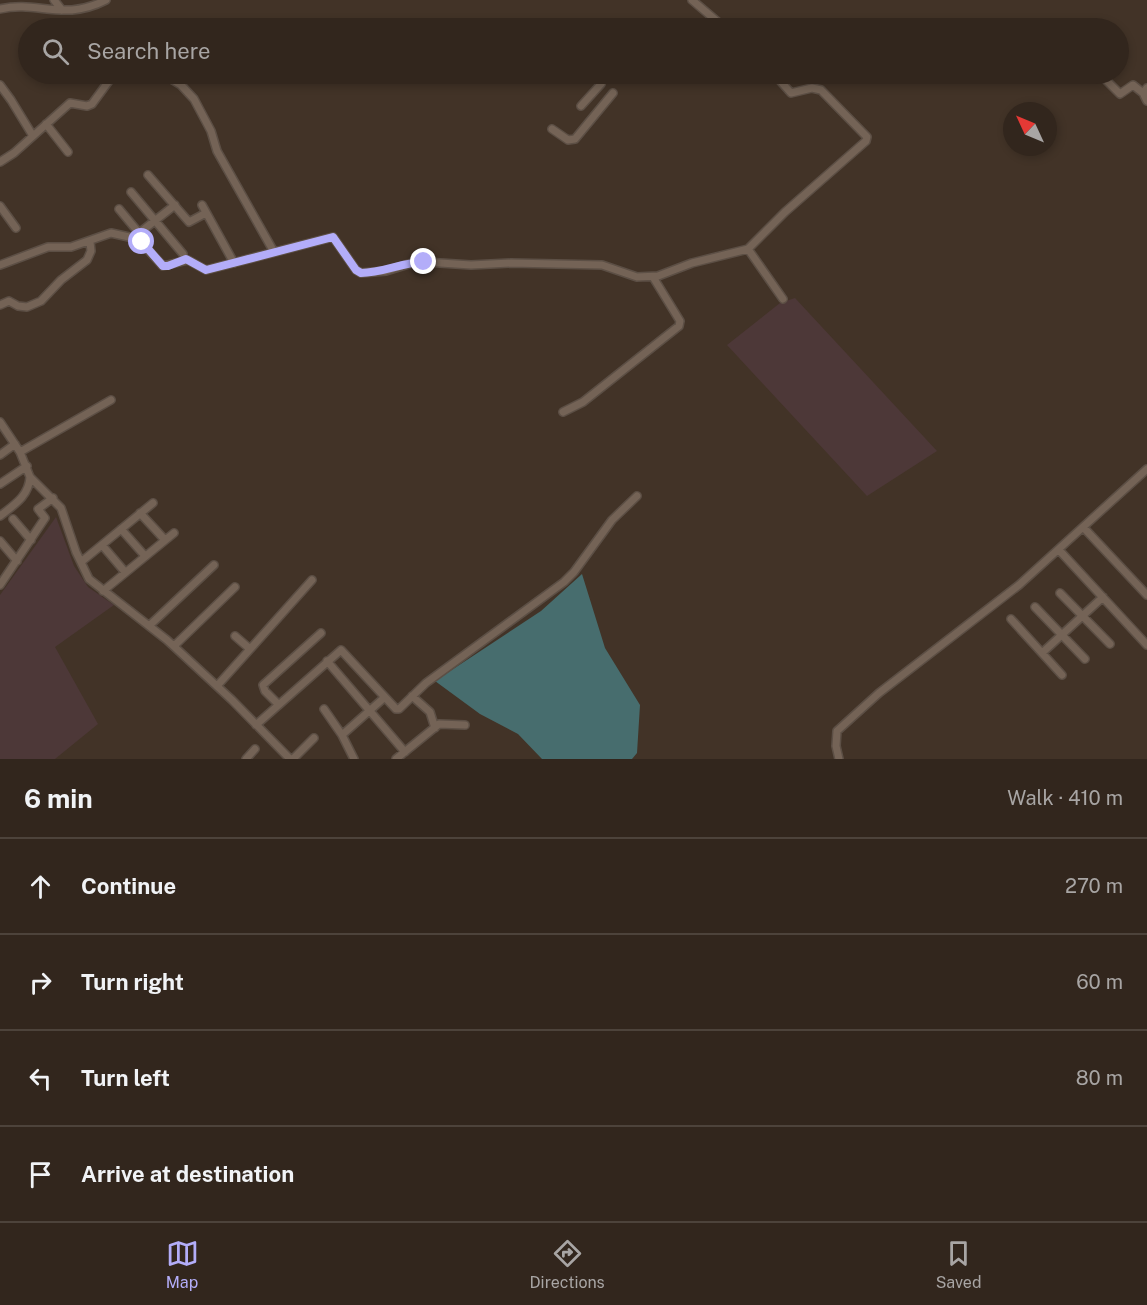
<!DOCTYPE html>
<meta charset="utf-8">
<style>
body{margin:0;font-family:"Public Sans",sans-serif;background:#3a2e26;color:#f1f3f6}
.compass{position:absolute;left:1003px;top:102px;width:54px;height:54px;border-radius:50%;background:#32261d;box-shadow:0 3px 9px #0003;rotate:314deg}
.stop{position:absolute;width:18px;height:18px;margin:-14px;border:4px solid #b3adf9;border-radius:50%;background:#fff}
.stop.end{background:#b3adf9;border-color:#fff;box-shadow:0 2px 6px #0008}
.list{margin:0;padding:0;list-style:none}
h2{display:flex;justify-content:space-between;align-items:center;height:78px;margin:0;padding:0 24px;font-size:26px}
h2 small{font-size:20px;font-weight:400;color:#a8a5a4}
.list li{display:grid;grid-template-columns:39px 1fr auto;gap:18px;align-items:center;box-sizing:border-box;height:96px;padding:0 24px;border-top:2px solid #4d433b}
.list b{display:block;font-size:22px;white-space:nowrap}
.list em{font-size:20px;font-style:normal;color:#a8a5a4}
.icon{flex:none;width:33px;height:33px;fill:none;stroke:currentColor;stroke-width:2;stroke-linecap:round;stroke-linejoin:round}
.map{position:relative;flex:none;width:1147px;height:759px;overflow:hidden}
.search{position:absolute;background:#32261d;box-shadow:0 3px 9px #0003;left:18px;right:18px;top:18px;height:66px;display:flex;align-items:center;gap:15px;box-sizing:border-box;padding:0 21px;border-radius:33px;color:#a8a5a4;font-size:22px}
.sheet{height:462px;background:#32261d}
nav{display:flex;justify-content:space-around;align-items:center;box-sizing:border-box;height:84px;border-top:2px solid #4d433b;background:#32261d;font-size:16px;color:#a8a5a4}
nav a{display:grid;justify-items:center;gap:3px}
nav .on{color:#b3adf9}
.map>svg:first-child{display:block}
.education{fill:#4d3838}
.water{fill:#476d6e}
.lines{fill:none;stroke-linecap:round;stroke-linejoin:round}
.minor-casing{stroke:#5c4f45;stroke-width:10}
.minor{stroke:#746356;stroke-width:7}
.route{stroke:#b3adf9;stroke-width:8}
</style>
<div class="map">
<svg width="1147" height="759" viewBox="0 0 1147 759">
<rect width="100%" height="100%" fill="#423327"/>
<path class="education" d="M795,298L937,451L867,496L727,345L780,303Z
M56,517L74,566L88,587L114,605L55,647L98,724L55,759H0V595Z"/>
<path class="water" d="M582,574L605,648L640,705L637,753L632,759H542L518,734L480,714L435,681L541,611Z"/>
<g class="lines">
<g class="minor-casing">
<path id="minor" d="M54,0L62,10
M692,0L725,28
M0,9C38,0 63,22 106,0
M163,74L181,85L194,99L211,131L217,151L274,252
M1100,74L1120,94L1133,85L1143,93
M0,85L11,100L33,136
M1147,88L1143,93L1147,101
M581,106L601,84
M46,124L68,152
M552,129L568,140L575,139L613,93
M0,162L14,153L70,103L87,106L92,104L114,74
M148,175L189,222L206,213
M131,192L183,254
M202,205L234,263
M0,206L16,228
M119,209L139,233
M134,237L175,205
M748,249L783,299
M0,265L48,247H71L111,233L138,239L163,266L188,260L206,270L333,237L356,270L361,273L386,271L412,263L425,262L471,265L511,263L602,265L637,277L658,276L692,263L748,249L785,212L866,141L867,137L821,90L812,88L791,93L774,74
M0,305L9,301L18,306L27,307L41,301L61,280L87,260L91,251L90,242
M563,412L583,402L679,326L680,321L653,277
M0,422L20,452L30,477L61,508L76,552L89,579L167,640L232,700L290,759
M20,452L111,400
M0,455L15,444
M0,484L27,466
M140,513L165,540
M0,516C14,505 29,496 30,477
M13,519L31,540
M1084,528L1147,595
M121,529L145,556
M0,541L17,561
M102,545L125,572
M1059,550L1147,645
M81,562L153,503
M0,585L45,518L38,509L53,498
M103,591L174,533
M1060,593L1110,644
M1035,607L1085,659
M1011,619L1062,675
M150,625L214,565
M235,636L250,649
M174,646L235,587
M1042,653L1103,597
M327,661L405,752
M217,686L312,580
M412,696L430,712L435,728
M278,704L265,691L263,685L321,633
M324,709L342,735L354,759
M256,725L341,650L396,709H399L426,683L564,582L574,572L612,520L637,496
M342,735L385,697
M246,759L255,749
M293,759L314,738
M396,759L439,724L465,725
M839,759L836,746L837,731L879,693L1019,585L1147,469"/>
</g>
<use href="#minor" class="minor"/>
</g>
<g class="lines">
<path class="route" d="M142,242L163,266H168L186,259L206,270L333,237L356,270L361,273C383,273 403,262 424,262"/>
</g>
</svg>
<svg class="compass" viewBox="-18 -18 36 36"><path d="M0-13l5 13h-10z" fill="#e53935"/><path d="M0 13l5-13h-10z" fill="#a8a5a4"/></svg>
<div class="stop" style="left:142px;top:242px"></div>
<div class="stop end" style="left:424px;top:262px"></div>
<div class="search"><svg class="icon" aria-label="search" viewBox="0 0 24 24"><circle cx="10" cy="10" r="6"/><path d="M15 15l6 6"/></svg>Search here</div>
</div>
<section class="sheet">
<h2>6 min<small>Walk · 410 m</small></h2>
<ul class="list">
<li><svg class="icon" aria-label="ahead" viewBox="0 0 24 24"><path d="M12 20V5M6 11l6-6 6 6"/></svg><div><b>Continue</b></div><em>270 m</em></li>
<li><svg class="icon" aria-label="right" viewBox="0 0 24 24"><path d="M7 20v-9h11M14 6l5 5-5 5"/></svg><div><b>Turn right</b></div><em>60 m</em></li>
<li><svg class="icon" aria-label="left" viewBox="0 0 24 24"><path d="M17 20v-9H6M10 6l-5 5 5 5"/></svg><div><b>Turn left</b></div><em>80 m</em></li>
<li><svg class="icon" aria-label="arrive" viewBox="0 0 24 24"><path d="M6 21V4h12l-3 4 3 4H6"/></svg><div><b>Arrive at destination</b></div></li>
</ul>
</section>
<nav>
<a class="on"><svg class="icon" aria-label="map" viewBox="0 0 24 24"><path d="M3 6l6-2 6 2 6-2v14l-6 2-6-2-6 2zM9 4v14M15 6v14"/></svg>Map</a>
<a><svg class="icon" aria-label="directions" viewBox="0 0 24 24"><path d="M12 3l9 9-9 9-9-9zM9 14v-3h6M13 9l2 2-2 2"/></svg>Directions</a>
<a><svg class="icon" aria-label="saved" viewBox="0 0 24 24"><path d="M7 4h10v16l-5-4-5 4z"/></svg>Saved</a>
</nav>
